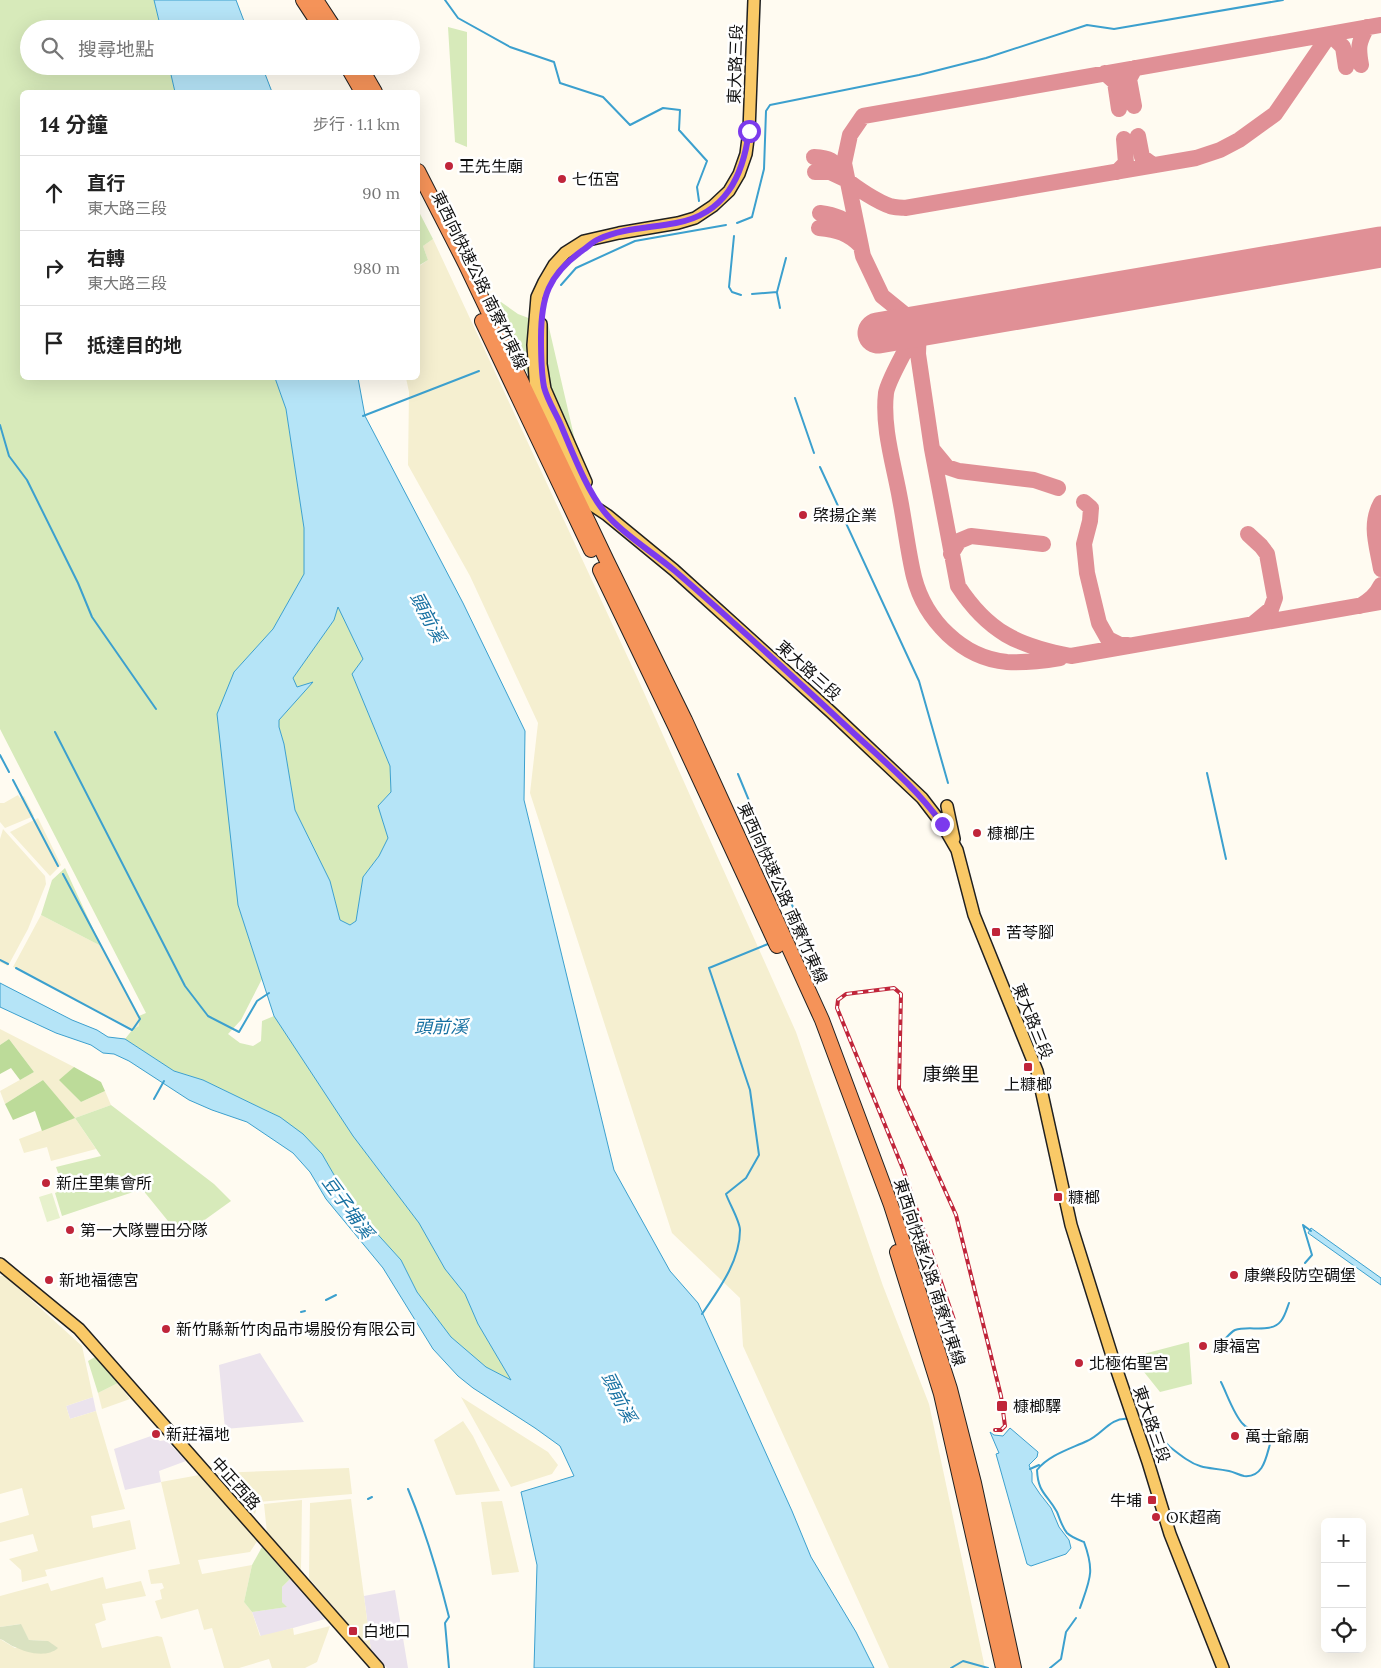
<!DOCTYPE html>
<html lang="zh-TW">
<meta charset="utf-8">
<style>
body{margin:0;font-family:Lora,"Noto Sans TC",serif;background:#f2f2f2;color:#222}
.controls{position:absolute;right:15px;bottom:15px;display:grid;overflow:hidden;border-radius:8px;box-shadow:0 5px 20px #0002}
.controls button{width:45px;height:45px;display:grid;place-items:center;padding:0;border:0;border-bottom:1px solid #e0e0e0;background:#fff;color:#222;font:25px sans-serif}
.stop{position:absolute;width:15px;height:15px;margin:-11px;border:4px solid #7c3aed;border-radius:50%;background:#fff}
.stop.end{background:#7c3aed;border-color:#fff;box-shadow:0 1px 5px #0008}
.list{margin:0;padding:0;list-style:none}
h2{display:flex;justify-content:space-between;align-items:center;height:65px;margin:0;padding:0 20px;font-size:21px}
h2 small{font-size:16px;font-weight:400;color:#767676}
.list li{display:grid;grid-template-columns:32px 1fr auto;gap:15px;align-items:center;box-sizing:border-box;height:75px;padding:0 20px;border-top:1px solid #e0e0e0}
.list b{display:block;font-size:19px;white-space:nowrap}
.list p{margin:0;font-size:16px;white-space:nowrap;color:#767676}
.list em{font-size:16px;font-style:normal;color:#767676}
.icon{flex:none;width:28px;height:28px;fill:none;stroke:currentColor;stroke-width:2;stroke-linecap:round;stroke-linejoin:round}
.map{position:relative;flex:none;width:1381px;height:1668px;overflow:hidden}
.search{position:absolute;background:#fff;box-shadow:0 5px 20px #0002;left:20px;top:20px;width:400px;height:55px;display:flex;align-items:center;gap:12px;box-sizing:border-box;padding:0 18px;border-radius:28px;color:#767676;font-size:19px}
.panel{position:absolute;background:#fff;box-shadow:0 5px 20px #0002;left:20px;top:90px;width:400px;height:290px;border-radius:8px}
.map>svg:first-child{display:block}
.industrial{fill:#ebe3ed}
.farmland{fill:#f5efd0}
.green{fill:#d7eaba}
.forest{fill:#bcdb99}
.cemetery{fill:#dae2c1}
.pitch{fill:#e7f1cc}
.water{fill:#b5e4f7;stroke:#3ca0ce;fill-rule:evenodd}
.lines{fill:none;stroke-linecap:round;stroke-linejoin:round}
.stream{stroke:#3ca0ce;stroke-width:2}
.taxiway{stroke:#e09096;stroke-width:16}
.runway{stroke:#e09096;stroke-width:41}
.major-casing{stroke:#202020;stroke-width:14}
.highway-casing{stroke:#202020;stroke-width:16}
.major{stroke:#f9c967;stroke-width:11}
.highway{stroke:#f59359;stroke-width:14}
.rail-casing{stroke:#c0253a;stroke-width:4}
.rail{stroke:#fff;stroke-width:2;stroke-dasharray:5.5;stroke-linecap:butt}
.route{stroke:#7c3aed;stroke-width:6}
.poi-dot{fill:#c0253a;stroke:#fff;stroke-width:2}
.labels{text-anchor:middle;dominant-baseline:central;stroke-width:5;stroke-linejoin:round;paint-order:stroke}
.street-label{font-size:16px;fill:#0f0f0f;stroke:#fff}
.poi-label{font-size:16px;fill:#0f0f0f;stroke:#fff;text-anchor:start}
.water-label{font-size:18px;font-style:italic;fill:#1771a2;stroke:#fff}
.quarter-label{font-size:19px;fill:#0f0f0f;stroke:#fff}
</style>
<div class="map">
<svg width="1381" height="1668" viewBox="0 0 1381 1668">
<rect width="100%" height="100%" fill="#fffbf1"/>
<path class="industrial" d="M260,1353L304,1422L225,1429L219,1365Z
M93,1397L96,1411L70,1419L66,1406Z
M151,1436L160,1441L166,1440L186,1461L159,1471L161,1482L125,1490L114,1449Z
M290,1579L325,1619L261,1637L252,1612L286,1607L282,1602V1587Z
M395,1590L408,1668H387L371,1651L364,1596Z"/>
<path class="farmland" d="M433,239L637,677L796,1032L883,1286L929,1404L985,1668H889L743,1346L740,1298L672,1233L530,793L538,723L470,576L408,465L409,392L406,378H418V267L428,260L423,246Z
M18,795L20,798L24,796L34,816L5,828L0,822V803H4Z
M38,818L61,865L50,876L10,832Z
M3,829L45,876L46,884L28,929L8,966L0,962V839Z
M41,915L101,946L139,1016V1026L133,1029L13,967Z
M0,1029L74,1067L60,1080L81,1102L105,1091L111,1105L75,1118L96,1149L51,1161L47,1147L24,1153L19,1139L74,1118L43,1080L5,1104L0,1091L34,1072L9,1039L0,1045Z
M0,1276H5L82,1346L93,1397L66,1406L70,1419L96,1411L125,1509L91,1516L93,1528L130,1520L136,1549L45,1570L47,1576L22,1582L21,1570L9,1559L38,1551L33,1534L0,1542V1523L29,1515L22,1488L0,1494Z
M118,1383L130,1399L102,1409L98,1393Z
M461,1397L548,1452L558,1465L552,1474L511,1487Z
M463,1421L473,1436L500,1491L456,1495L434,1440Z
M349,1468L352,1494L258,1502L255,1514L217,1473Z
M199,1475L258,1540L250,1552L198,1560L202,1574L252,1565L244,1602L252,1612L260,1636L293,1628L294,1635L330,1626L317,1662L305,1668H272L269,1659L239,1668H224L212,1628L204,1630L198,1609L161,1619L155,1601L162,1599L160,1590L164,1588L162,1583L151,1584L148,1570L180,1564L161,1482Z
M351,1499L364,1596L371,1651L309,1578L310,1503Z
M302,1500L301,1570L267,1533L264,1504Z
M502,1501L519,1572L492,1575L481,1502Z
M103,1577L106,1589L141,1581L146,1596L102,1604L106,1620L95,1624L102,1648L157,1636L162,1637L171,1668H0V1639L15,1648L48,1641L29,1640L20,1624L0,1627V1596L48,1583L51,1591Z"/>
<path class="green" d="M0,0H154L161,29H29V66H169L175,92H22V378H275L286,409L304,528V574L273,629L234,672L238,905L262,979L241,1020L228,1034L240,1043L253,1046L261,1041L262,1021L274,1016L353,1136L419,1223L445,1269L465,1294L478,1324L511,1380L486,1367L451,1337L417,1292L401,1260L352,1206L322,1154L280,1117L203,1080L174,1071L125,1039L133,1029L139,1026V1016L146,1013L0,729Z
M448,27L467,32V147L455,142Z
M418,210L433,239L423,246L428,260L418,266Z
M491,295L518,314L531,319L532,383Z
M547,319L577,449C566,426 551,402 547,377C544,358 546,338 547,319Z
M338,606L363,659L352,674L390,766L391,792L378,806L388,838L379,856L363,877L356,921L350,925L340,920L330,881L295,810L284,744L279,727V720L312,683L296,687L293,678L334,620Z
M65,868L101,946L41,915L52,880Z
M111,1105L214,1184L231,1201L181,1237L142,1189L62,1216L55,1193L64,1189L56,1167L101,1156L75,1118Z
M1189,1342L1192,1384L1160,1392L1132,1357Z
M95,1357L118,1383L98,1393L88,1361Z
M262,1547L290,1579L282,1587V1602L287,1607L252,1612L244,1602L252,1565Z"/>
<path class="forest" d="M9,1039L34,1072L20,1080L11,1068L0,1074V1045Z
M74,1067L101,1082L105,1091L81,1102L59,1080Z
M43,1080L75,1118L42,1131L35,1111L13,1120L5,1104Z"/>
<path class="cemetery" d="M21,1624L29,1640L48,1641L58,1648C47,1658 27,1653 15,1647C9,1645 6,1641 0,1639V1627Z"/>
<path class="pitch" d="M52,1193L60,1218L47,1222L39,1197Z"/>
<path class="water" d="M154,0H236L247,29H161Z
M169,66H262L272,92H175Z
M275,378H358L365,416L463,603L525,731L524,800L614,1170L670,1271L698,1303L792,1511L811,1557L856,1632L874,1668H534L537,1565L521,1492L574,1476L560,1446L535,1428L473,1388L458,1376L433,1349L383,1268L326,1199L310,1172L293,1153L247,1122L212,1110L189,1100L129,1061L114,1054L103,1053L91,1045L56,1033L0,1007V983L72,1020L97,1030L108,1037L125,1039L174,1071L203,1080L263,1109L280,1117L303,1134L322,1154L352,1206L401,1260L417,1292L451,1337L486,1367L511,1380L478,1324L465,1294L445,1269L419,1223L353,1136L274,1016L238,905L217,714L234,672L273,629L304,574V528L286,409ZM338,607L363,659L352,674L390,766L391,792L378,806L388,838L379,856L363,877L356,921L350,925L340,920L330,881L295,810L284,744L279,727V720L313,682L297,687L293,678L334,620Z
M1311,1228L1381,1278V1285L1308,1233Z
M1010,1428L1038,1452L1037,1457L1029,1465L1032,1473V1482L1040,1494L1051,1508L1059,1527L1069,1540L1071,1548L1066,1554L1031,1566L1027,1564L996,1454L999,1453L990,1432L994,1435L1003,1436Z"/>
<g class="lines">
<path class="stream" d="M445,0L458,18L510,47L554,62L560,83L603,97L630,125L663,108L680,110L679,130L707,161L697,187L699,201
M737,223L752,217L764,169L766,111L770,105L919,75L986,58L1087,25L1114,29L1283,0
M734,236L729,287L732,292L741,295
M561,285L576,268L635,241L726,225
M777,293L780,308
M752,294L777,292L786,258
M795,398L814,453
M363,416L479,371
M0,425L9,456L27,480L78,583L92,617L156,709
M820,467L919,681L948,783
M55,732L185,986L208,1016L239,1032L257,1001L269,993
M0,755L9,772
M1207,773L1226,859
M738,774L802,929
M13,780L58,866
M63,874L140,1019L133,1029
M0,960L8,964
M16,968L132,1030
M154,1099L164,1081
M1303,1225L1311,1231
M1303,1225L1312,1255L1305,1263
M326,1300L336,1295
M301,1312L305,1311
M702,1314C719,1289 740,1261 740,1230C740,1221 729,1203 726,1194L746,1178L759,1155L750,1090L709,968L768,944
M1223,1341C1227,1337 1231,1332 1235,1330C1249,1325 1271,1334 1281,1321C1285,1316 1287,1308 1289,1303
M1139,1420C1153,1421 1161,1439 1170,1447C1175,1451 1180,1455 1186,1459C1202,1470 1211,1467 1229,1471C1234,1472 1239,1475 1244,1476C1263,1478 1266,1458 1270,1444C1262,1429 1252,1434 1243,1424C1234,1415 1227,1394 1221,1382
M1030,1469L1039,1465
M408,1489C425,1530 438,1573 449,1617L445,1623L449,1668
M368,1499L372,1497
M1080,1608C1090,1579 1095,1572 1084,1542C1079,1540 1071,1537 1067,1533C1062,1527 1060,1519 1057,1512C1047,1494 1038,1493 1037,1470C1049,1455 1070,1449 1087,1441C1102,1435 1110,1417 1128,1419
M405,1627H408
M951,1668L963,1661L988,1668
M1050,1668L1061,1659L1066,1632L1076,1618"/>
<path class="taxiway" d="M1361,65C1358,48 1358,43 1367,27
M1105,73L1115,82L1119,109
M1134,106L1129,79L1135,68
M1138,136L1142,157L1153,165
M814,157C838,158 833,165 847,180C856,188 878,202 890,206C895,208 900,207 905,208L1196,158L1220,150L1239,140L1275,114L1330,34L1343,47L1346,67
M815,172H830L847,180
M1117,172L1126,163L1124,139
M820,213C836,215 845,219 857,230
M819,228C838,230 848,233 861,246
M919,326L882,296L863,256L844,163L850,135L863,116L1381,25
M919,326L918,354L932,449L958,586C988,632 1018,646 1071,656L1381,602
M917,328C910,343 888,379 886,393C882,428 894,465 900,499C905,525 908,552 914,577C925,620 962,658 1007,662C1024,663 1042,661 1060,658
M933,450L947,467L959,471L1034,480L1058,488
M1084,502L1091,508L1090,521L1084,544L1087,573L1099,623L1108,639L1120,645H1128
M1381,503C1369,525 1377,545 1381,569
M1248,534L1261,546L1267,554L1275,598L1271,609L1253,624
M951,554L959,541L971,536L1043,544
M1360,606C1370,600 1376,595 1381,585"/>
<path class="runway" d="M878,333L1381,247"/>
<g class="major-casing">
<path id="major" d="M754,0L749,131L746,154L739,174L729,191L713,206L695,218L678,223L619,233L584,241L565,253L554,265L544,282L537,297L533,345L536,394L589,503L607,515L674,570L831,712L922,798L942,824L957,850L974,915L1037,1071L1071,1225L1113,1359L1148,1462L1170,1534L1223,1668
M541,324V364L545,389L586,482
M947,806L954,839
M0,1264L79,1329L378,1668"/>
</g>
<g class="highway-casing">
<path id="highway" d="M303,0L322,29
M316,0L335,29
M347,66L362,92
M360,66L375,92
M418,171L465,263L607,561L685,720L822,1020L891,1205L950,1389L974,1483L1014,1668
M482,321L591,550
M600,570L675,726L777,946
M897,1252L941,1394L1003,1668"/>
</g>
<use href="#major" class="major"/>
<use href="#highway" class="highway"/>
<g class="rail-casing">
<path id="rail" d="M954,1320L903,1169L837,1008L838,1000L846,994L894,988L901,994L899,1088L956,1215L1001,1396L1005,1426L1001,1430H995"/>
</g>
<use href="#rail" class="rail"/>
</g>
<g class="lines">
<path class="route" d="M749,131C743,177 725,214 676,223C651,228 622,228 599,239C593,241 588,247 583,250C548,275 541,297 541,338C541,355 541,371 544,387C547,399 555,412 560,423C572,451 587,492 607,515C624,535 654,553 675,571C733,621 790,674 846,726C880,758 916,787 942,824"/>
</g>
<g class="poi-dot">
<circle cx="449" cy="166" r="5"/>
<circle cx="562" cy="179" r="5"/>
<circle cx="803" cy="515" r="5"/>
<circle cx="977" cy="833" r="5"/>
<rect x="991" y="927" width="10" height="10" rx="2.5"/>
<rect x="1023" y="1062" width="10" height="10" rx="2.5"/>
<circle cx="46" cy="1183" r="5"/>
<rect x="1053" y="1192" width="10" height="10" rx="2.5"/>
<circle cx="70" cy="1230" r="5"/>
<circle cx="1234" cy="1275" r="5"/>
<circle cx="49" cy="1280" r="5"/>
<circle cx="166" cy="1329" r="5"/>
<circle cx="1203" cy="1346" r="5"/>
<circle cx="1079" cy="1363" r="5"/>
<rect x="996" y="1400" width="12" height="12" rx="2.5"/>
<circle cx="156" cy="1434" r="5"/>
<circle cx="1235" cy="1436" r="5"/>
<rect x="1147" y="1495" width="10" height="10" rx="2.5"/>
<circle cx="1156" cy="1517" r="5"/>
<rect x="348" y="1626" width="10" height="10" rx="2.5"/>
</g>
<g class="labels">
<g class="street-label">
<text transform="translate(735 64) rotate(-88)">東大路三段</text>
<text transform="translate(480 280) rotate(64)">東西向快速公路 南寮竹東線</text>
<text transform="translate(809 670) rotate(42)">東大路三段</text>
<text transform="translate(783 893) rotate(66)">東西向快速公路 南寮竹東線</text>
<text transform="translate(1033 1021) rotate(68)">東大路三段</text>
<text transform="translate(930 1272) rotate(72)">東西向快速公路 南寮竹東線</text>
<text transform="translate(1152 1424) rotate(71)">東大路三段</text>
<text transform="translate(236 1483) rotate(48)">中正西路</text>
</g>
<g class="poi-label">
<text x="459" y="166">王先生廟</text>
<text x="572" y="179">七伍宮</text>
<text x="813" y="515">棨揚企業</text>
<text x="987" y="833">槺榔庄</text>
<text x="1006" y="932">苦苓腳</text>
<text x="1028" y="1084" text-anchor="middle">上糠榔</text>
<text x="56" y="1183">新庄里集會所</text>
<text x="1068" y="1197">糠榔</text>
<text x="80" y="1230">第一大隊豐田分隊</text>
<text x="1244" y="1275">康樂段防空碉堡</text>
<text x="59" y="1280">新地福德宮</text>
<text x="176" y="1329">新竹縣新竹肉品市場股份有限公司</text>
<text x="1213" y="1346">康福宮</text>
<text x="1089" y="1363">北極佑聖宮</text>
<text x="1013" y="1406">槺榔驛</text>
<text x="166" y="1434">新莊福地</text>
<text x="1245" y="1436">萬士爺廟</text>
<text x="1142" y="1500" text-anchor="end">牛埔</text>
<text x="1166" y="1517">OK超商</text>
<text x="363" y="1631">白地口</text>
</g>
<g class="water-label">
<text transform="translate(428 617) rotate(62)">頭前溪</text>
<text x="441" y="1026">頭前溪</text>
<text transform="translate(348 1207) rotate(54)">豆子埔溪</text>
<text transform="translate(619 1397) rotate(63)">頭前溪</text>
</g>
<g class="quarter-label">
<text x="951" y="1074">康樂里</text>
</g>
</g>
</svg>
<div class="controls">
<button>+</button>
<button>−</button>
<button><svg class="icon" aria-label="locate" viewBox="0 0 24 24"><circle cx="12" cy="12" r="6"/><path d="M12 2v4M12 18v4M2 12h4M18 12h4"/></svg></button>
</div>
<div class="stop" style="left:749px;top:131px"></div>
<div class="stop end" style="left:942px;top:824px"></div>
<div class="search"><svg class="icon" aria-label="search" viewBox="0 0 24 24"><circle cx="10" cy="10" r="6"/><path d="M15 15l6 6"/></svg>搜尋地點</div>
<section class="panel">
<h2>14 分鐘<small>步行 · 1.1 km</small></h2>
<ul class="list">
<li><svg class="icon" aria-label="ahead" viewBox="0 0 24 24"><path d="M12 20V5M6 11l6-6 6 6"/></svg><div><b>直行</b><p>東大路三段</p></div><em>90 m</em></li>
<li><svg class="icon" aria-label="right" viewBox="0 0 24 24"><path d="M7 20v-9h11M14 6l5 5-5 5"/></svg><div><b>右轉</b><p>東大路三段</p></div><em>980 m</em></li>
<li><svg class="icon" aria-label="arrive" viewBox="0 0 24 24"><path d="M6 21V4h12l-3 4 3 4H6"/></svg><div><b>抵達目的地</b></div></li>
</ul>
</section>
</div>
